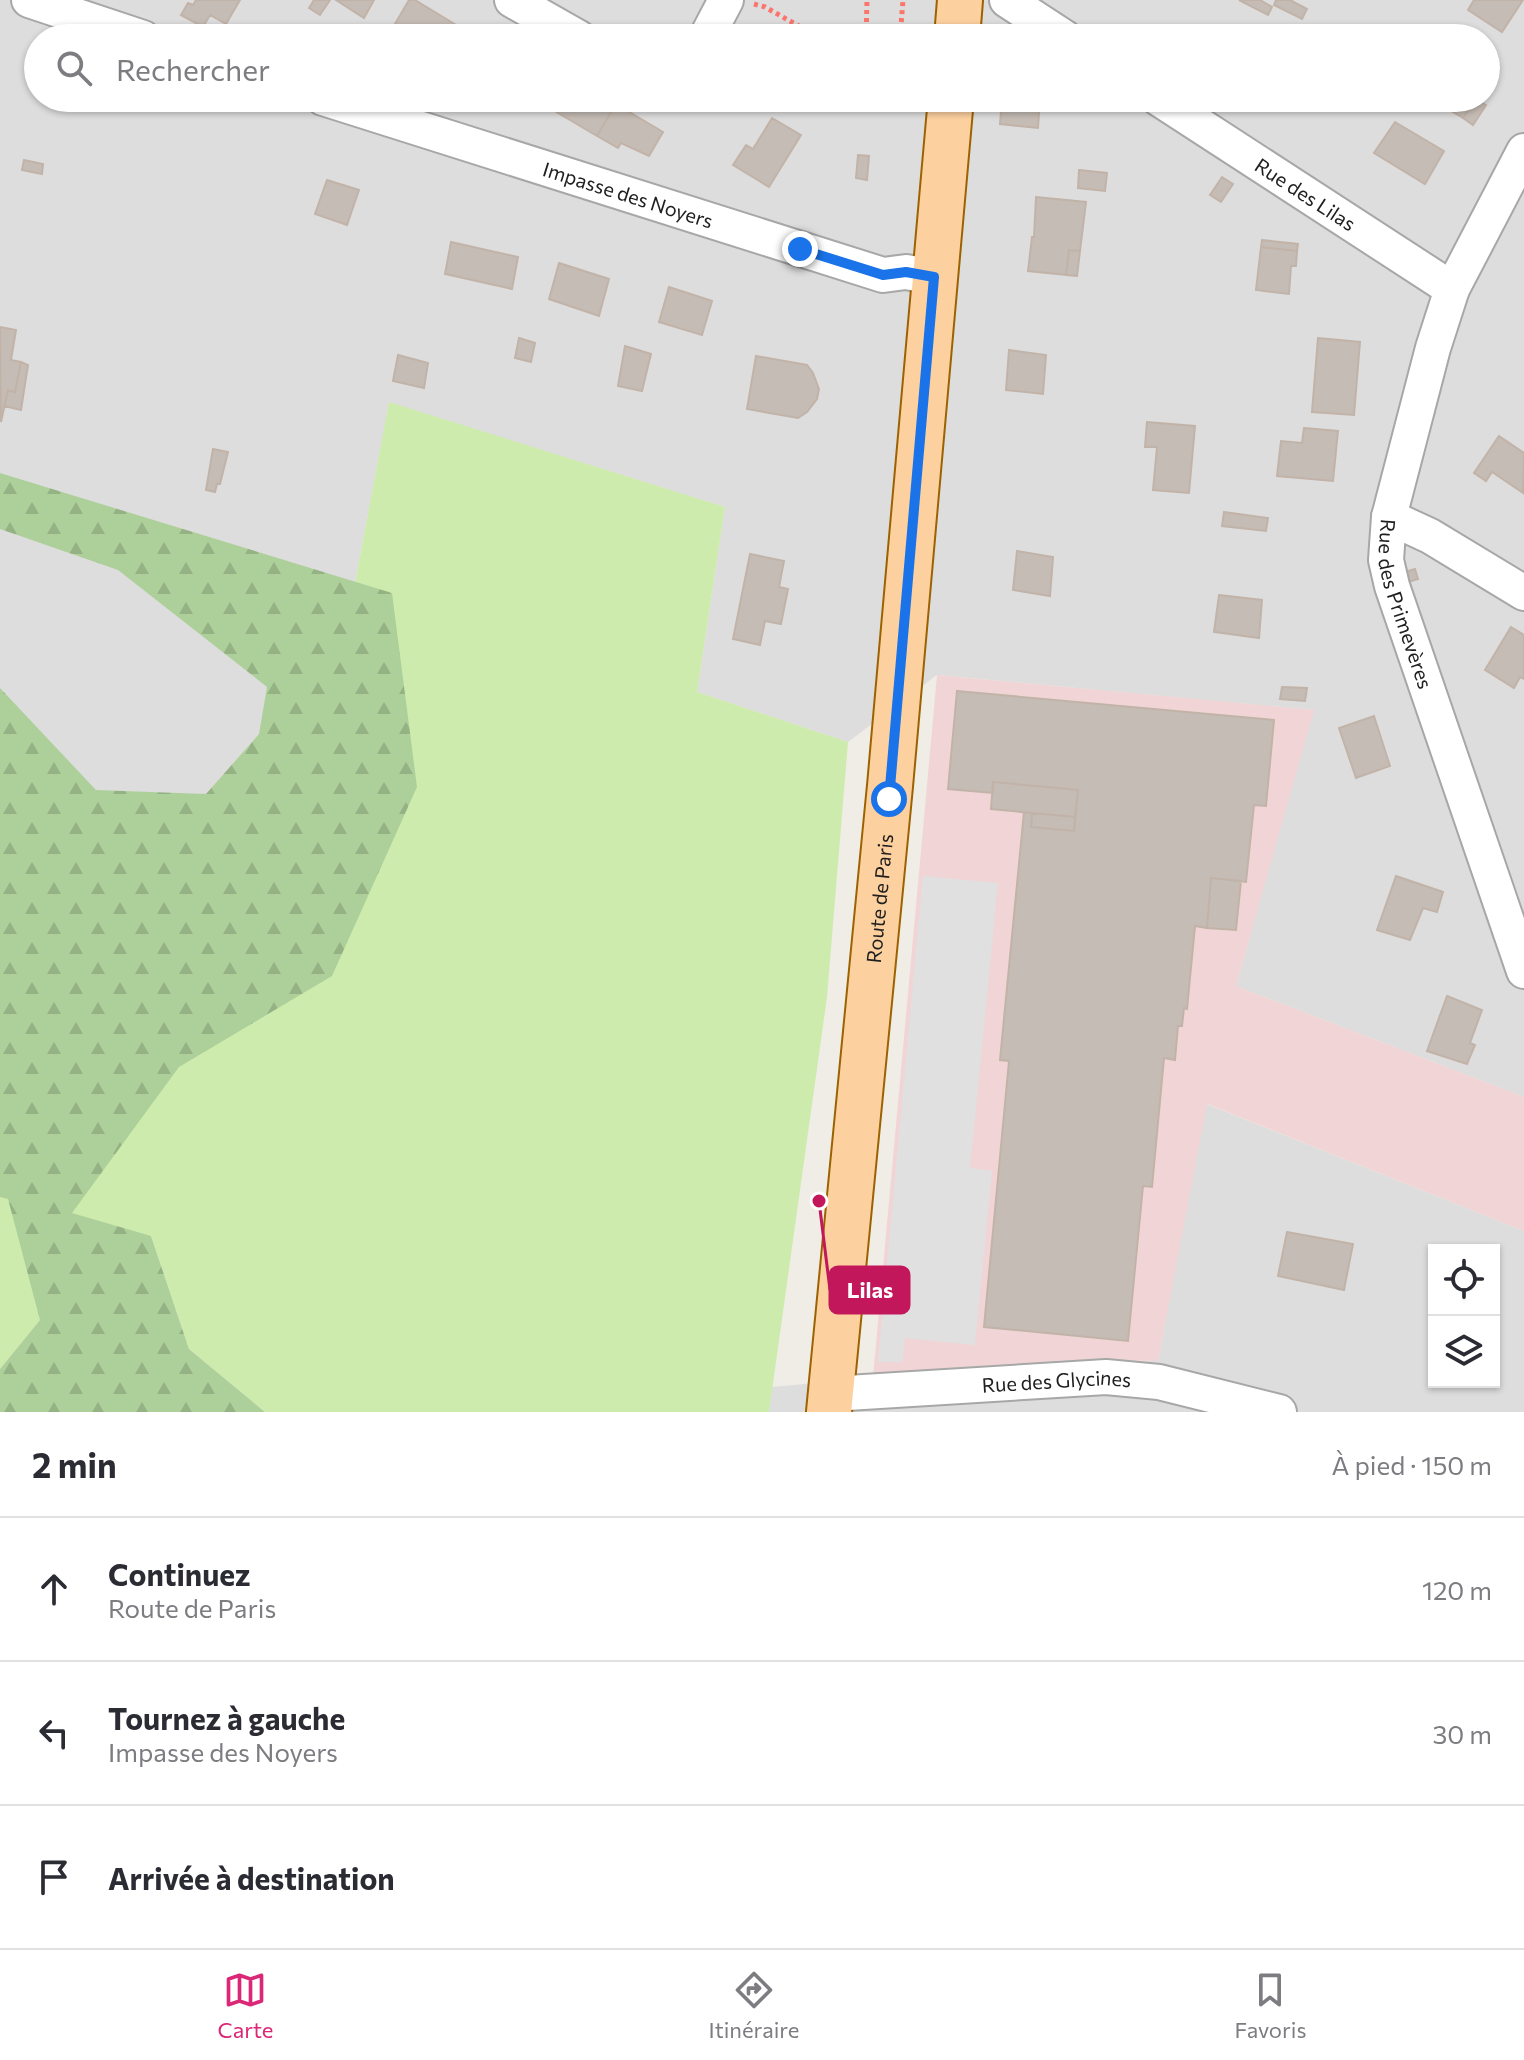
<!DOCTYPE html>
<html lang="fr">
<meta charset="utf-8">
<style>
body{margin:0;font-family:Commissioner,sans-serif;background:#f7f7f7;color:#2b2b33}
.controls{position:absolute;right:24px;bottom:24px;display:grid;overflow:hidden;border-radius:0px;box-shadow:0 2px 6px #0004}
.controls button{width:72px;height:72px;display:grid;place-items:center;padding:0;border:0;border-bottom:2px solid #e1e1e2;background:#fff;color:#2b2b33;font:40px sans-serif}
.stop{position:absolute;width:24px;height:24px;margin:-18px;border:6px solid #1a73e8;border-radius:50%;background:#fff}
.stop.end{background:#1a73e8;border-color:#fff;box-shadow:0 2px 8px #0008}
.list{margin:0;padding:0;list-style:none}
h2{display:flex;justify-content:space-between;align-items:center;height:104px;margin:0;padding:0 32px;font-size:34px}
h2 small{font-size:26px;font-weight:400;color:#7c7c81}
.list li{display:grid;grid-template-columns:52px 1fr auto;gap:24px;align-items:center;box-sizing:border-box;height:144px;padding:0 32px;border-top:2px solid #e1e1e2}
.list b{display:block;font-size:30px;white-space:nowrap}
.list p{margin:0;font-size:26px;white-space:nowrap;color:#7c7c81}
.list em{font-size:26px;font-style:normal;color:#7c7c81}
.icon{flex:none;width:44px;height:44px;fill:none;stroke:currentColor;stroke-width:2;stroke-linecap:round;stroke-linejoin:round}
.map{position:relative;flex:none;width:1524px;height:1412px;overflow:hidden}
.search{position:absolute;background:#fff;box-shadow:0 2px 6px #0004;left:24px;right:24px;top:24px;height:88px;display:flex;align-items:center;gap:20px;box-sizing:border-box;padding:0 28px;border-radius:44px;color:#7c7c81;font-size:30px}
.sheet{height:536px;background:#fff}
nav{display:flex;justify-content:space-around;align-items:center;box-sizing:border-box;height:112px;border-top:2px solid #e1e1e2;background:#fff;font-size:22px;color:#7c7c81}
nav a{display:grid;justify-items:center;gap:4px}
nav .on{color:#db2777}
.map>svg:first-child{display:block}
.residential{fill:#dedddd;fill-rule:evenodd}
.commercial{fill:#f1d5d6}
.grass{fill:#cdebac}
.forest{fill:url(#forest-firs)}
.parking{fill:#e0e0e0}
.building{fill:#c5bcb5;stroke:#c2b3a8;stroke-width:2}
.lines{fill:none;stroke-linecap:round;stroke-linejoin:round}
.street-casing{stroke:#a7a7a7;stroke-width:38}
.primary-casing{stroke:#9c6200;stroke-width:48}
.path{stroke:#fb756c;stroke-width:5;stroke-dasharray:4 4;stroke-linecap:butt}
.street{stroke:#fff;stroke-width:34}
.primary{stroke:#fdd09f;stroke-width:44}
.route{stroke:#1a73e8;stroke-width:10}
.labels{text-anchor:middle;dominant-baseline:central;stroke-width:8;stroke-linejoin:round;paint-order:stroke}
.street-label{font-size:20px;fill:#202020;stroke:#fff}
.leader{fill:none;stroke:#c2185b;stroke-width:3}
.callout-dot{fill:#c2185b;stroke:#fff;stroke-width:3}
.callout{fill:#c2185b;stroke:#c2185b;stroke-width:3}
.callout-label{font-size:22px;text-anchor:middle;font-weight:bold;fill:#fff}
</style>
<div class="map">
<svg width="1524" height="1412" viewBox="0 0 1524 1412">
<defs>
<pattern id="forest-firs" width="22" height="20" patternUnits="userSpaceOnUse" patternTransform="scale(2)"><rect width="22" height="20" fill="#add09b"/><path d="M5 1l3.5 6h-7zM16 11l3.5 6h-7z" fill="#95b285"/></pattern>
</defs>
<rect width="100%" height="100%" fill="#f0ede6"/>
<path class="residential" d="M0,0H1524V1097L1236,986L1313,710L937,675L848,742L697,692L725,507L389,403L355,583L155,936L0,817ZM38,38H1486V98H38Z
M1206,1104L1524,1231V1412H769L772,1387L1066,1360L1158,1361ZM1434,1250H1494V1382H1434Z"/>
<path class="commercial" d="M937,675L1314,710L1236,986L1524,1097V1231L1207,1104L1158,1361L1066,1360L873,1377Z"/>
<path class="grass" d="M389,402L725,507L697,692L848,742L827,997L769,1412H265L189,1349L151,1236L40,1320L0,1369V817L154,936L355,583Z"/>
<path class="forest" d="M0,473L392,593L417,787L332,976L179,1067L72,1213L151,1236L189,1349L265,1412H0V1369L40,1320L8,1199L0,1197V688L96,790L206,794L259,734L267,687L118,570L0,529Z"/>
<path class="parking" d="M923,876L998,883L970,1168L992,1171L975,1345L905,1338L902,1362H878Z"/>
<path class="building" d="M196,0H240L226,24L210,15L203,27L181,15L188,3L193,5Z
M314,0H330L320,15L309,8Z
M336,0H374L364,18Z
M409,0H415L466,31L461,38H406L392,29Z
M1239,0H1260L1272,7L1268,15Z
M1276,0H1290L1307,9L1302,19L1274,5Z
M1474,0H1523L1502,32L1468,10Z
M1486,64L1498,72L1486,90Z
M560,98H605L616,104L597,136L553,110Z
M1002,98H1040L1038,128L1000,124Z
M1438,98H1475L1463,118L1436,102Z
M1475,99L1486,105L1473,125L1463,118Z
M616,104L663,132L649,156L621,143L618,148L597,136Z
M772,118L801,135L769,187L733,165L746,145L753,149Z
M1395,122L1444,151L1425,184L1374,153Z
M858,155L869,156L867,180L856,178Z
M24,160L43,164L42,174L22,170Z
M1079,170L1107,173L1105,191L1078,188Z
M1222,177L1233,184L1221,202L1210,195Z
M327,180L359,190L347,225L315,214Z
M1036,197L1086,202L1080,251L1069,250L1066,275L1028,271L1032,237H1034Z
M1262,240L1298,244L1297,251L1261,247Z
M451,242L518,257L512,289L445,274Z
M1261,247L1297,251L1296,266H1291L1289,294L1256,290Z
M1069,250L1080,251L1077,276L1066,275Z
M559,263L609,279L599,316L549,299Z
M669,287L712,301L702,335L659,322Z
M0,327L16,330L11,360L21,362L15,392L8,390L1,422Z
M519,338L535,343L531,362L515,358Z
M1318,338L1360,342L1354,415L1312,412Z
M625,346L651,354L642,391L618,386Z
M1009,350L1046,355L1043,394L1006,390Z
M398,355L428,363L424,388L393,381Z
M756,356L807,365L813,373L819,389L817,399L807,412L798,418L747,409Z
M21,362L28,365L21,410L4,406L8,390L15,392Z
M1147,422L1195,426L1189,493L1153,490L1157,447H1145Z
M1304,428L1338,431L1333,481L1277,476L1281,441L1302,443Z
M1499,436L1524,453L1523,493L1492,472L1486,481L1474,473Z
M213,449L228,452L220,484H217L215,492L206,490Z
M1224,512L1268,518L1266,531L1222,526Z
M1017,551L1053,557L1050,596L1013,590Z
M750,554L784,561L779,587L788,589L781,624L765,621L760,645L733,639Z
M1415,569L1418,579L1408,582L1405,572Z
M1219,595L1262,600L1259,638L1214,632Z
M1511,627L1524,635V679L1520,677L1514,688L1485,670Z
M1282,687L1307,688L1305,701L1280,699Z
M957,691L1274,720L1266,806L1254,805L1246,882L1211,878L1207,928L1195,926L1187,1009L1184,1008L1182,1026H1178L1175,1060L1164,1058L1152,1187L1143,1186L1128,1341L984,1327L1009,1061L1000,1060L1024,812L1032,813L1031,827L1074,831L1078,790L993,782V793L948,789Z
M1374,716L1390,766L1356,778L1339,728Z
M993,782L1078,790L1075,817L991,809Z
M1032,813L1075,817L1074,831L1031,827Z
M1396,876L1443,892L1437,912L1423,908L1410,940L1377,930Z
M1211,878L1241,881L1236,930L1207,928Z
M1447,996L1482,1010L1470,1043L1475,1045L1467,1064L1427,1051Z
M1287,1232L1353,1244L1344,1290L1278,1276Z"/>
<g class="lines">
<g class="street-casing">
<g id="street">
<path d="M29,0L143,38"/>
<path d="M512,0L579,38"/>
<path d="M1007,0L1065,38"/>
<path d="M706,38L726,0"/>
<path id="s1" d="M323,98L883,275L906,272L934,277"/>
<path id="s2" d="M1158,98L1452,289"/>
<path id="s3" d="M1524,151L1452,289L1433,348L1389,517L1386,560L1392,586L1524,971"/>
<path d="M1389,517L1430,536L1524,593"/>
<path id="s4" d="M831,1394L1106,1377L1159,1382L1279,1412"/>
</g>
</g>
<g class="primary-casing">
<g id="primary">
<path d="M957,38L960,0"/>
<path id="s5" d="M829,1412L890,786L951,98"/>
</g>
</g>
<path class="path" d="M754,4L765,7L820,38
M866,38L867,0
M900,38L903,0"/>
<use href="#street" class="street"/>
<use href="#primary" class="primary"/>
</g>
<g class="lines">
<path class="route" d="M800,249L883,275L906,272L934,277L889,799"/>
</g>
<g class="labels">
<g class="street-label">
<text stroke="none"><textPath href="#s2" startOffset="176">Rue des Lilas</textPath></text>
<text stroke="none"><textPath href="#s1" startOffset="320">Impasse des Noyers</textPath></text>
<text stroke="none"><textPath href="#s3" startOffset="482">Rue des Primevères</textPath></text>
<text stroke="none"><textPath href="#s5" startOffset="516">Route de Paris</textPath></text>
<text stroke="none"><textPath href="#s4" startOffset="226">Rue des Glycines</textPath></text>
</g>
</g>
<path class="leader" d="M819 1201L830 1290"/>
<circle class="callout-dot" cx="819" cy="1201" r="8"/>
<rect class="callout" x="830" y="1267" width="79" height="46" rx="8"/>
<g class="callout-label">
<text x="870" y="1298">Lilas</text>
</g>
</svg>
<div class="controls">
<button><svg class="icon" aria-label="locate" viewBox="0 0 24 24"><circle cx="12" cy="12" r="6"/><path d="M12 2v4M12 18v4M2 12h4M18 12h4"/></svg></button>
<button><svg class="icon" aria-label="layers" viewBox="0 0 24 24"><path d="M12 4l9 5-9 5-9-5zM3 14l9 5 9-5"/></svg></button>
</div>
<div class="stop" style="left:889px;top:799px"></div>
<div class="stop end" style="left:800px;top:249px"></div>
<div class="search"><svg class="icon" aria-label="search" viewBox="0 0 24 24"><circle cx="10" cy="10" r="6"/><path d="M15 15l6 6"/></svg>Rechercher</div>
</div>
<section class="sheet">
<h2>2 min<small>À pied · 150 m</small></h2>
<ul class="list">
<li><svg class="icon" aria-label="ahead" viewBox="0 0 24 24"><path d="M12 20V5M6 11l6-6 6 6"/></svg><div><b>Continuez</b><p>Route de Paris</p></div><em>120 m</em></li>
<li><svg class="icon" aria-label="left" viewBox="0 0 24 24"><path d="M17 20v-9H6M10 6l-5 5 5 5"/></svg><div><b>Tournez à gauche</b><p>Impasse des Noyers</p></div><em>30 m</em></li>
<li><svg class="icon" aria-label="arrive" viewBox="0 0 24 24"><path d="M6 21V4h12l-3 4 3 4H6"/></svg><div><b>Arrivée à destination</b></div></li>
</ul>
</section>
<nav>
<a class="on"><svg class="icon" aria-label="map" viewBox="0 0 24 24"><path d="M3 6l6-2 6 2 6-2v14l-6 2-6-2-6 2zM9 4v14M15 6v14"/></svg>Carte</a>
<a><svg class="icon" aria-label="directions" viewBox="0 0 24 24"><path d="M12 3l9 9-9 9-9-9zM9 14v-3h6M13 9l2 2-2 2"/></svg>Itinéraire</a>
<a><svg class="icon" aria-label="saved" viewBox="0 0 24 24"><path d="M7 4h10v16l-5-4-5 4z"/></svg>Favoris</a>
</nav>
